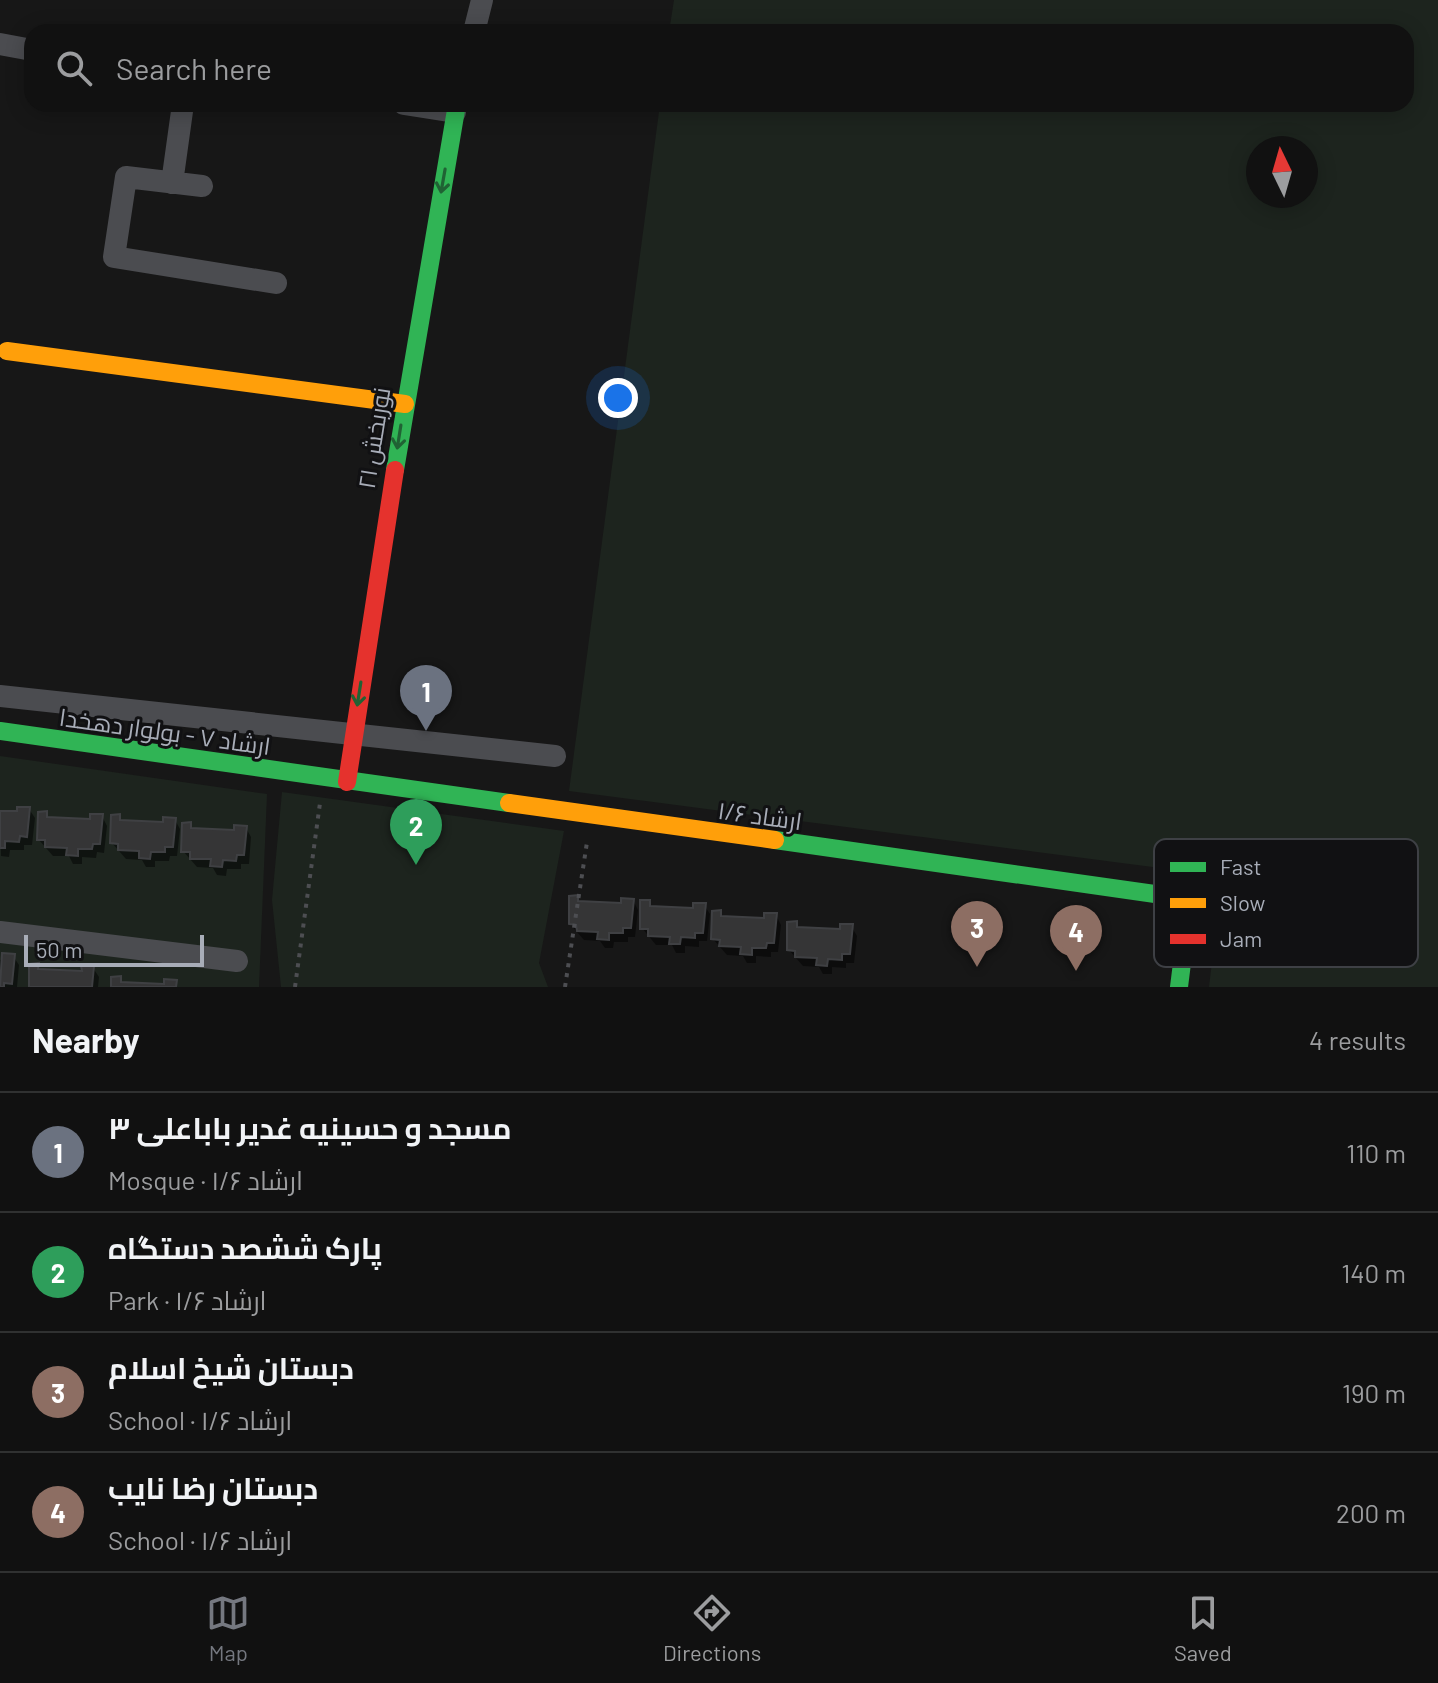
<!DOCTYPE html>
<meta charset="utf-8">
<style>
body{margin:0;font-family:Barlow,Cairo,sans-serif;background:#1a1a1a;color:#f1f3f6}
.compass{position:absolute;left:1246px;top:136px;width:72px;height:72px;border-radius:50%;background:#111;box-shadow:0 4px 20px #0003;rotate:355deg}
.scale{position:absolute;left:24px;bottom:20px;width:180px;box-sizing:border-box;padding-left:8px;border:4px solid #a8adb8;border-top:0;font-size:22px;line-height:28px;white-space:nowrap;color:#a8adb8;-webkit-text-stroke:6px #111113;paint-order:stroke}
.you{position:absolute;left:618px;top:398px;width:28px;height:28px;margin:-20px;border:6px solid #fff;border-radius:50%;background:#1a73e8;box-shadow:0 0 0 12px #1a73e833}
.badge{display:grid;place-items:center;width:52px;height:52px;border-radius:50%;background:#757880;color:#fff;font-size:26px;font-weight:700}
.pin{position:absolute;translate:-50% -66px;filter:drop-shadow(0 2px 4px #0008)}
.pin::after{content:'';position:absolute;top:42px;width:28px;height:24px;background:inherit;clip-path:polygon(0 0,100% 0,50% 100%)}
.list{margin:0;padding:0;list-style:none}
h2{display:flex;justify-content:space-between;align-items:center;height:104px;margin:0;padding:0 32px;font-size:34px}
h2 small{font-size:26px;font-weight:400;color:#9c9d9f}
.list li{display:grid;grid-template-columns:52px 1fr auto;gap:24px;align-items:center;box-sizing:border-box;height:120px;padding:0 32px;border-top:2px solid #303131}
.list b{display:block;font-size:30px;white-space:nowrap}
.list p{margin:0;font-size:26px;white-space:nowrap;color:#9c9d9f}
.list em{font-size:26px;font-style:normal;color:#9c9d9f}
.icon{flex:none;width:44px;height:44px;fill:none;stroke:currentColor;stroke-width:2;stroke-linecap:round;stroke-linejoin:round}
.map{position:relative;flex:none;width:1438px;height:987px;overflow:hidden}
.search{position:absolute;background:#111;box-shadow:0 4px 20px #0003;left:24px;right:24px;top:24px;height:88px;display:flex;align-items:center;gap:20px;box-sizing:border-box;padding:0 28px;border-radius:24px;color:#9c9d9f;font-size:30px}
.sheet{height:584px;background:#111}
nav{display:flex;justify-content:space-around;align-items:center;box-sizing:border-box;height:112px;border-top:2px solid #303131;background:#111;font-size:22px;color:#9c9d9f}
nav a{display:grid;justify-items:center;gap:4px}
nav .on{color:#757880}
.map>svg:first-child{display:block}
.green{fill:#1d241e;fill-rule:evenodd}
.shadow{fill:#0007}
.building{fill:#353536;stroke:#3f4043;stroke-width:2}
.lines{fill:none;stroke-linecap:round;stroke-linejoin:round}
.path{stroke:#4d4e52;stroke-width:4;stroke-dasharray:4 6;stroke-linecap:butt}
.street{stroke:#4b4c50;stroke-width:22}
.fast{stroke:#30b455;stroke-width:18}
.slow{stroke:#ff9f0a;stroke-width:18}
.jam{stroke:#e5322d;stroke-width:18}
.oneway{stroke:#206234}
.labels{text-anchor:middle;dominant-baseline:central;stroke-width:6;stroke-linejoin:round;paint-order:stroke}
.street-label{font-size:24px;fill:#a8adb8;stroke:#111113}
.key{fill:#111113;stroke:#3e4045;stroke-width:2}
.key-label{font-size:22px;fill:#a8adb8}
</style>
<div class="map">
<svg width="1438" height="987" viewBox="0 0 1438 987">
<rect width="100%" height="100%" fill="#171717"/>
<path class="green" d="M674,0H1438V987H1209L1222,876L569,791L660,104H1406V32H669ZM1258,148H1306V196H1258Z
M0,756L267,794L259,987H0Z
M282,792L564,831L539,963L548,987H281L272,900Z"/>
<path class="shadow" d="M29,809L35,818L32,845H24V850H10L9,857L1,856L0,813H20Z
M46,813L49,819L92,821L102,816L107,826L104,853L97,852L96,858L82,857V864H73L69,856H53L39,840Z
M119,816L122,822L165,824L175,820L180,829L177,856H170L169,861H155V867H146L142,860L126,859L112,843Z
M190,824L194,830L236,832L246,828L251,837L249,864H241V869H227L226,876L217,875L213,868L197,867L183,851Z
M577,897L581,903L623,905L633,900L638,910L635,937H628V942H614L613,948H605L600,941L584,940L570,924Z
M649,902L652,908L695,910L704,905L710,914L707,941H699V947L685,946V953H676L672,945H656L642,928Z
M720,912L724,918L766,920L776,915L781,925L778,952H771V957L756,956V963H747L743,956L727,955L713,939Z
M796,923L800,929L842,931L851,926L857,936L854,963H846V968L832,967V974H823L819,967L803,966L789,950Z
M13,956L19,965L17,987H0V960Z
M37,965L41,971L84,973L93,968L99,977L98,987H31Z"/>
<path class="building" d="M17,807H30L27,837L20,836L19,842L5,841V848H0V811H17Z
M47,811V817L90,819V814H103L100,844H93L92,849H78V856L66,855L67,848L45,847V840H37L38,812Z
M120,814V820L163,822V817L176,818L173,847H165V852H151L150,859L139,858V851L118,850V844L110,843L111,815Z
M191,822V828L234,830V825L247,826L244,855H237L236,861L223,860L222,867L210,866L211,859H190V852H181L182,823Z
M578,895V901L621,903V898L634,899L631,928H623V933H609V940L597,939L598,932L577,931L576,925L569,924V896Z
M640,900H650V906L693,908V903H706L703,933H695V938L681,937L680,944H669L670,937L648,936V929H640Z
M721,910V916L764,918V913H777L774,943H767L766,948H752V955L740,954L741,947L719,946L720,940L711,939L712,911Z
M797,921V927L840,929V924H853L850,954H842V960L828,959L827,966L816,965L817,958L795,957V951L787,950V922Z
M2,953L15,954L12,984L4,983V987H0Z
M39,963L38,969L82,971L81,966H94L92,987H29V964Z
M121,976V982L164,984V979L177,980L176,987H111V977Z"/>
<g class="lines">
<path class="path" d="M295,987L320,803
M565,987L587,842"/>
<path class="street" d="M474,32L482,0
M0,44L32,50
M404,104L455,112
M172,183L183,104
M202,186L126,177L114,257L276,283
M0,696L555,756
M0,932L237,961"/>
<path class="fast" d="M395,470L457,104
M0,731L509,803
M775,840L1190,899L1179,987"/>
<path class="slow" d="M7,351L405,404
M509,803L775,840"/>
<path class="jam" d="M347,782L395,470"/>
</g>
<defs><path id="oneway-shaft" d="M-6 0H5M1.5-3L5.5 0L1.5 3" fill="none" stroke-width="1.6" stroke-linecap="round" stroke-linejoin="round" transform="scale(2)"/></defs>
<g class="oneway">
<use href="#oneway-shaft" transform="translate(443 181) rotate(100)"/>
<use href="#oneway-shaft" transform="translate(399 437) rotate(99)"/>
<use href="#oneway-shaft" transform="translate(359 694) rotate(99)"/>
</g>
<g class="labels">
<g class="street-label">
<text transform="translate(373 438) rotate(-81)">نوربخش ۲۱</text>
<text transform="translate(165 731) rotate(8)">ارشاد ۷ - بولوار دهخدا</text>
<text transform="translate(760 815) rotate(8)">ارشاد ۱/۶</text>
</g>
</g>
<rect x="1154" y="839" width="264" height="128" rx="12" class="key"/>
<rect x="1170" y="862" width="36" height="10" fill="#30b455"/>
<rect x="1170" y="898" width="36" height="10" fill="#ff9f0a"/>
<rect x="1170" y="934" width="36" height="10" fill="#e5322d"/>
<g class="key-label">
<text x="1220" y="875">Fast</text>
<text x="1220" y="911">Slow</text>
<text x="1220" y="947">Jam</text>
</g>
</svg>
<svg class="compass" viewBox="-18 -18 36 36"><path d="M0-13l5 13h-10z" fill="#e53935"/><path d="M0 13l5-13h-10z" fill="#9c9d9f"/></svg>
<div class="scale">50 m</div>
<div class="you"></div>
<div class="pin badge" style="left:426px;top:731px;background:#6b7280">1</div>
<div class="pin badge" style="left:416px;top:865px;background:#2e9e5b">2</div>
<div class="pin badge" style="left:977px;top:967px;background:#8d6e63">3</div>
<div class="pin badge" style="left:1076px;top:971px;background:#8d6e63">4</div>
<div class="search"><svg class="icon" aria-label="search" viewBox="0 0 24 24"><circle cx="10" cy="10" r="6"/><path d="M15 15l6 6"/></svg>Search here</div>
</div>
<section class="sheet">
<h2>Nearby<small>4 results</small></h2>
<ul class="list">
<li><span class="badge" style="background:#6b7280">1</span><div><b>مسجد و حسینیه غدیر باباعلی ۳</b><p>Mosque · ارشاد ۱/۶</p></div><em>110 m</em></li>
<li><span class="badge" style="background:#2e9e5b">2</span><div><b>پارک‌ ششصد دستگاه</b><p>Park · ارشاد ۱/۶</p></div><em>140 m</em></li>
<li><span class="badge" style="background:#8d6e63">3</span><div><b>دبستان شیخ اسلام</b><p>School · ارشاد ۱/۶</p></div><em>190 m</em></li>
<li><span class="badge" style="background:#8d6e63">4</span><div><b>دبستان رضا نایب</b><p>School · ارشاد ۱/۶</p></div><em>200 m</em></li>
</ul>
</section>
<nav>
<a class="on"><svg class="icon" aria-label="map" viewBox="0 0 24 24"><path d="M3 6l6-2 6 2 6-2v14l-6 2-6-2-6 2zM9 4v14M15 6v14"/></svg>Map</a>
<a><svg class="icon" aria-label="directions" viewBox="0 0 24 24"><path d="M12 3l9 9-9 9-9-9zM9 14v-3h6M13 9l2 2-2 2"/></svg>Directions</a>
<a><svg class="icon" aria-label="saved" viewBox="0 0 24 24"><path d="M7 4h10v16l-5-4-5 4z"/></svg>Saved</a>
</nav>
